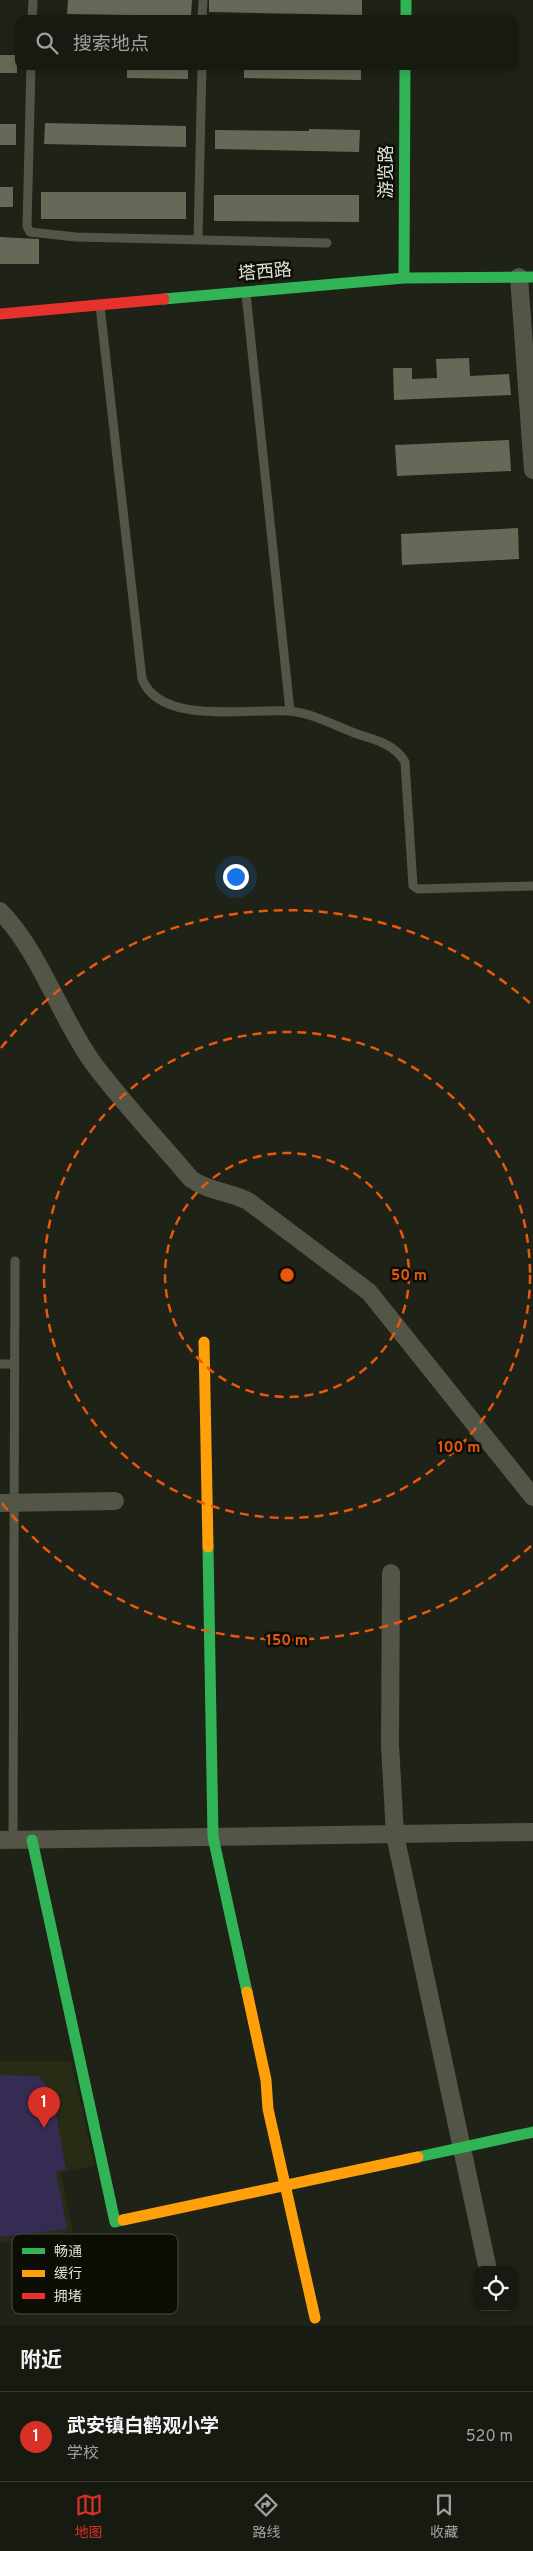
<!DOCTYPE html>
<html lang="zh">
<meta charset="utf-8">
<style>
body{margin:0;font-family:Overpass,"Noto Sans SC",sans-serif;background:#20231a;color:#f1f3f6}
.controls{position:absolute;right:15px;bottom:15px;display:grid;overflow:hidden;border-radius:10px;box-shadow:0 2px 8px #0003}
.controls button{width:45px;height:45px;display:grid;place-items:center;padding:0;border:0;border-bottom:1px solid #363831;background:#171a11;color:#f1f3f6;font:25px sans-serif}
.you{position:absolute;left:235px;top:876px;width:18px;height:18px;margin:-12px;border:4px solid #fff;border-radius:50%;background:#1a73e8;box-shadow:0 0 0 8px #1a73e833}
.badge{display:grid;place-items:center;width:32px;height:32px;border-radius:50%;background:#d93025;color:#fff;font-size:16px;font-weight:700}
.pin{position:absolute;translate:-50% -41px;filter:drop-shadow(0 1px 2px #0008)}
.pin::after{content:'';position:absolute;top:26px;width:18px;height:15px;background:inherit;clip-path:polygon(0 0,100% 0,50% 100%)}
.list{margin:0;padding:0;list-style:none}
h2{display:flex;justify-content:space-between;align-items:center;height:65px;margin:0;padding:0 20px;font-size:21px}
h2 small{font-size:16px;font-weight:400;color:#9ea19f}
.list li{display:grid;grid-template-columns:32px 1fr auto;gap:15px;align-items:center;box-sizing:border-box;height:90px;padding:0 20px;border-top:1px solid #363831}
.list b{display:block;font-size:19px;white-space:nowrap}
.list p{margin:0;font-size:16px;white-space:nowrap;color:#9ea19f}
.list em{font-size:16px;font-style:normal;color:#9ea19f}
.icon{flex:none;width:28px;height:28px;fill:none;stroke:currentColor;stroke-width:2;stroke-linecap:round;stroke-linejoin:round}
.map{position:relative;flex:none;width:533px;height:2326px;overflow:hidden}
.search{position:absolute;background:#171a11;box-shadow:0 2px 8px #0003;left:15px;right:15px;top:15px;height:55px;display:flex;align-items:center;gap:12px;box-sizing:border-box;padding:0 18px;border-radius:10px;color:#9ea19f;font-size:19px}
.sheet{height:155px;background:#171a11}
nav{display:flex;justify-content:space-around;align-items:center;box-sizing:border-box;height:70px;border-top:1px solid #363831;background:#171a11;font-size:14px;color:#9ea19f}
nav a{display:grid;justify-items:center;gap:2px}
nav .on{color:#d93025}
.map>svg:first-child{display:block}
.built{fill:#272c14}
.green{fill:#352b53}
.building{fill:#656957}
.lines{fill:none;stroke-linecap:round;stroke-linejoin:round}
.lane{stroke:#535647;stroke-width:9}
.street{stroke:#535647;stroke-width:18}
.fast{stroke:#30b455;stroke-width:11}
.slow{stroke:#ff9f0a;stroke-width:11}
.jam{stroke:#e5322d;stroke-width:11}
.ring{fill:none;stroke:#e8590c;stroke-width:2.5;stroke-dasharray:9 6}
.labels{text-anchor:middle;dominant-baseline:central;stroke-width:5;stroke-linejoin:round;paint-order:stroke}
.street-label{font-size:18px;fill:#dde0d4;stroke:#0c0e06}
.key{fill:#0c0e06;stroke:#4b4d44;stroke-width:1}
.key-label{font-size:14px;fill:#dde0d4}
.centre{fill:#e8590c;stroke:#0c0e06;stroke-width:2.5}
.ring-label{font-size:15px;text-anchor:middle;font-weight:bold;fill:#e8590c;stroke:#0c0e06;stroke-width:5;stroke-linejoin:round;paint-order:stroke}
</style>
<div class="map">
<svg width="533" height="2326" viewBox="0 0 533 2326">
<rect width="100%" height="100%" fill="#1f2217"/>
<path class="built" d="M0,2061H71L95,2165L61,2173L73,2232L0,2243Z"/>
<path class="green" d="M0,2075L39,2076L52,2093L66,2169L56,2171L67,2229L0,2237Z"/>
<path class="building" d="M68,0H192L191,16L67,14Z
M209,0H362V15L209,12Z
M0,55H17V73H0Z
M127,66H188V79L127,78Z
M244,66H361V80L244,78Z
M45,123L186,126V147L44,144Z
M0,124H16V145H0Z
M309,129L360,130L359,152L215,149V130L309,131Z
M0,187H13V207H0Z
M41,192H186V219H41Z
M214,195H359V222L214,221Z
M0,237L39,239V264H0Z
M469,358L470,376L509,374L511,395L394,400L393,368H412V379L437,378L436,359Z
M509,440L511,471L397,476L395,445Z
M518,528L519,559L402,565L401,534Z"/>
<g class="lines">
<path class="lane" d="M32,19L33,0
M202,19L203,0
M31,66L27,226L30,232L76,237L327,243
M198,240L202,66
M246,294L290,711
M100,306L142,679C161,726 247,708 289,711C313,713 335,726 357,734C374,739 396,745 405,762L413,886L418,889L533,886
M0,1364H14
M13,1840L15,1261"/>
<path class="street" d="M519,277L533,470
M0,911C39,950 60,1017 93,1063C123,1103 159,1141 191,1179C208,1191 230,1192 248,1201L369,1292L533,1497
M0,1503L115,1501
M391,1573L390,1745L395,1835L488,2270
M0,1840L533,1832"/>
<path class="fast" d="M406,0V19
M404,278L405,66
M164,299L404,278L533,277
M208,1547L213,1837L247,1992
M32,1840L115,2222L123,2220
M418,2157L533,2132"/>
<path class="slow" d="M204,1342L208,1547
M247,1992L266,2080L268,2109L315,2318
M123,2220L418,2157"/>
<path class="jam" d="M0,314L164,299"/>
</g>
<g class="ring">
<circle cx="287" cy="1275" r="122"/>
<circle cx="287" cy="1275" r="243"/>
<path d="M531 1546A365 365 0 0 1 1 1502M1 1048A365 365 0 0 1 531 1004"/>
</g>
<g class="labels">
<g class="street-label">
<text transform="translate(387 172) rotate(-90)">游览路</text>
<text transform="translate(265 273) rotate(-5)">塔西路</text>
</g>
</g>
<rect x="12" y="2234" width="166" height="80" rx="8" class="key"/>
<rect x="22" y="2248" width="23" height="6" fill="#30b455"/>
<rect x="22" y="2270" width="23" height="7" fill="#ff9f0a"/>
<rect x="22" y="2293" width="23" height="6" fill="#e5322d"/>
<g class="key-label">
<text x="54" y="2256">畅通</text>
<text x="54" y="2278">缓行</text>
<text x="54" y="2301">拥堵</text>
</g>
<circle cx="287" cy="1275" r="8" class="centre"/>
<g class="ring-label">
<text x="409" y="1280">50 m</text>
<text x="459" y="1452">100 m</text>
<text x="287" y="1645">150 m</text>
</g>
</svg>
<div class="controls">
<button><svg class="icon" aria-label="locate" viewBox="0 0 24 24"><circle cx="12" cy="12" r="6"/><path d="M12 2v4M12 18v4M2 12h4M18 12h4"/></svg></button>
</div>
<div class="you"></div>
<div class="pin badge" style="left:44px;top:2128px">1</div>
<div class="search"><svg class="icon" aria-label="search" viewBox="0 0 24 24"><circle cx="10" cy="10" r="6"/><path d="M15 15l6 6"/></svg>搜索地点</div>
</div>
<section class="sheet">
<h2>附近<small></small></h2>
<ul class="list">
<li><span class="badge">1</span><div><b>武安镇白鹤观小学</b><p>学校</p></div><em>520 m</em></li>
</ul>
</section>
<nav>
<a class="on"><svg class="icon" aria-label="map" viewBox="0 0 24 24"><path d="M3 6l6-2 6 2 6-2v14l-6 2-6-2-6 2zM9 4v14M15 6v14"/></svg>地图</a>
<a><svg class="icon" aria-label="directions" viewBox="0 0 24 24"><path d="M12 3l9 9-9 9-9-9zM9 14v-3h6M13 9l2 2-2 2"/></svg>路线</a>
<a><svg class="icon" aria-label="saved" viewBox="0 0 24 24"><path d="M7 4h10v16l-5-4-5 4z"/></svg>收藏</a>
</nav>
